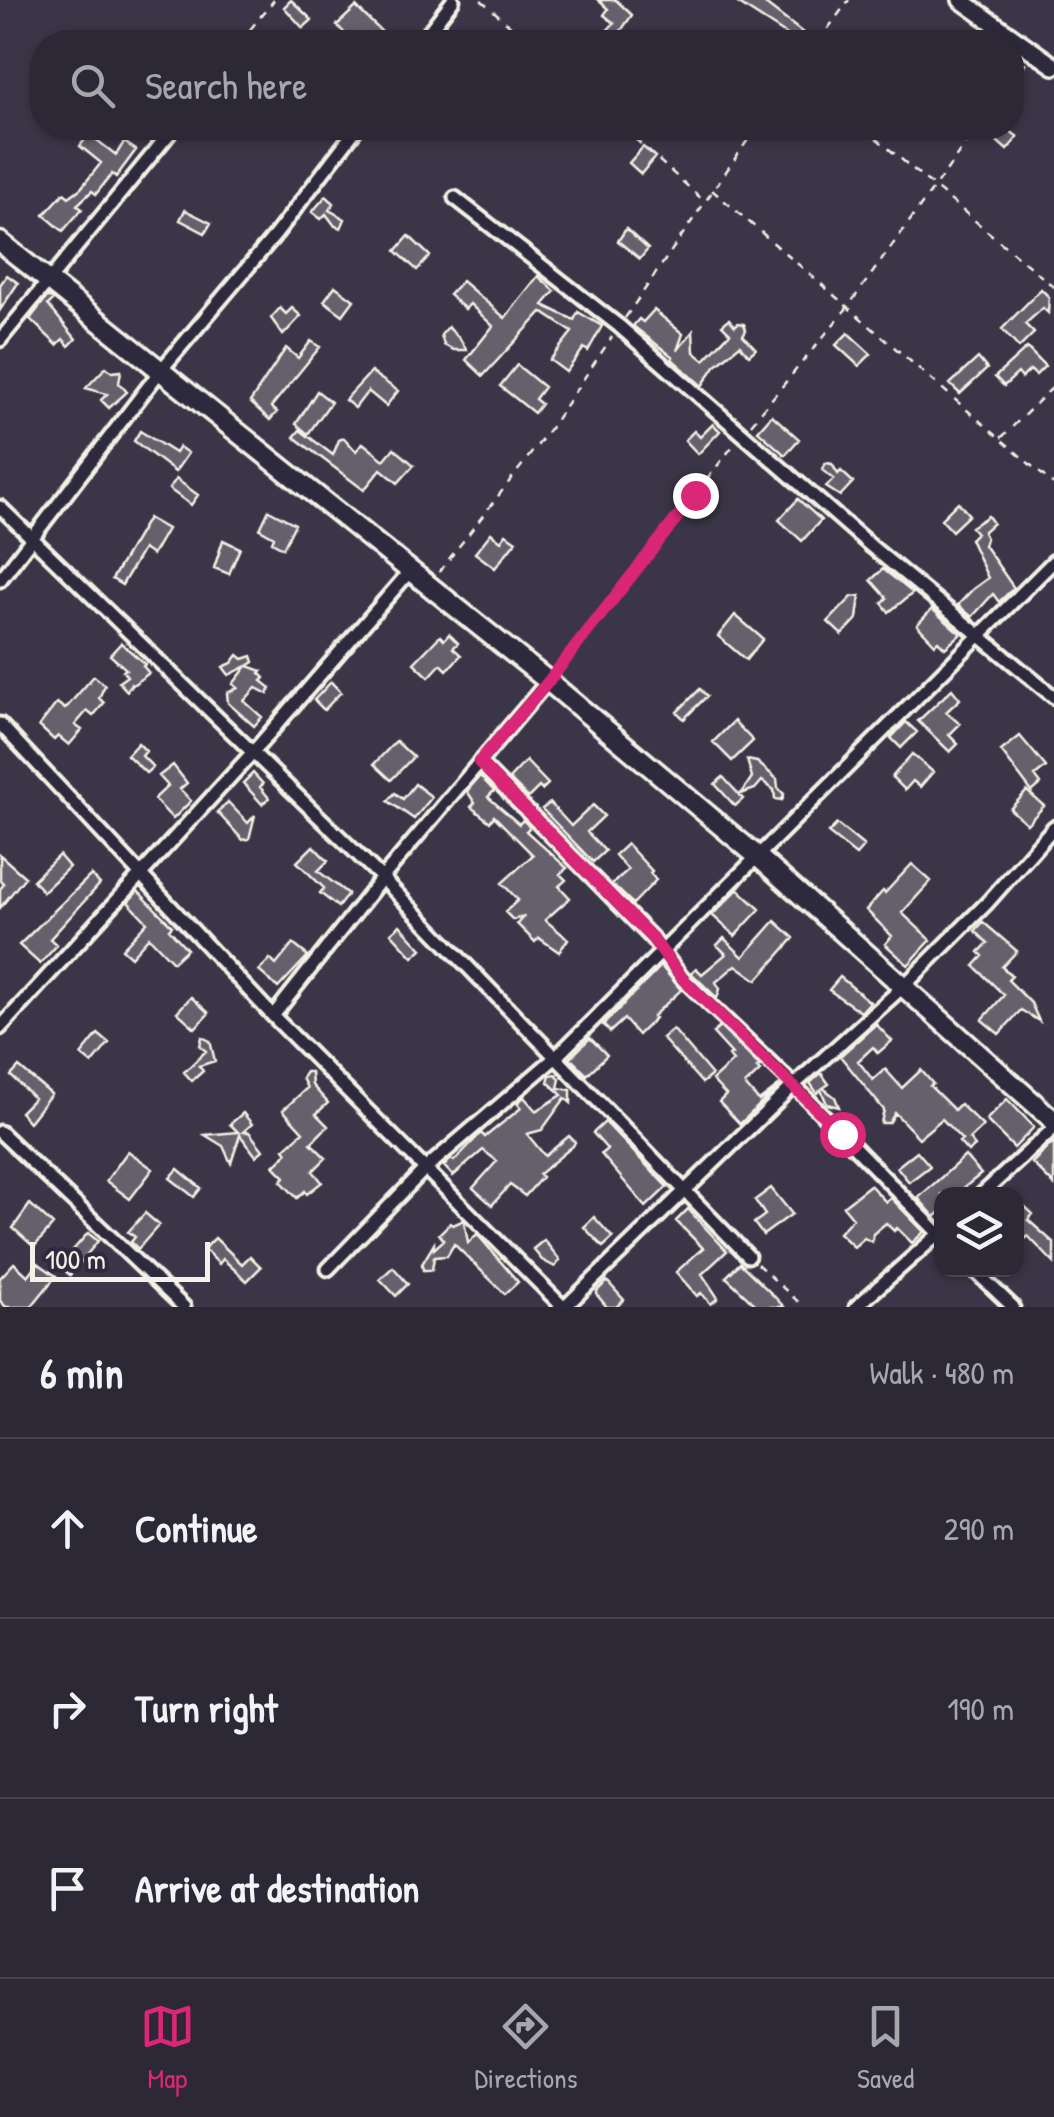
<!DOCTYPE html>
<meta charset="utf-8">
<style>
body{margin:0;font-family:"Patrick Hand",sans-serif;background:#383441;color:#f1f3f6}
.controls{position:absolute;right:30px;bottom:30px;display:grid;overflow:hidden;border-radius:20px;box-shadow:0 2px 8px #0004}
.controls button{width:90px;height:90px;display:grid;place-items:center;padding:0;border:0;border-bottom:2px solid #484450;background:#2c2835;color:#f1f3f6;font:50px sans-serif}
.scale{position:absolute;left:30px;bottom:25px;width:180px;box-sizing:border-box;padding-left:10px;border:5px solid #f4f1e8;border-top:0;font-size:28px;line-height:35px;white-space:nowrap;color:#f4f1e8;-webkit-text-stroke:8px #2f2a3d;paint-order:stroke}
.stop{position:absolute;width:30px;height:30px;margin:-22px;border:8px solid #db2777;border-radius:50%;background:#fff}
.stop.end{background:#db2777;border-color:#fff;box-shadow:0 2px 10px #0008}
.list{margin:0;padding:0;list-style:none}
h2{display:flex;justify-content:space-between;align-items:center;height:130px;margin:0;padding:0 40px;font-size:42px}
h2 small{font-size:32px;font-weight:400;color:#a6a6ad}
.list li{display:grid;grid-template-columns:65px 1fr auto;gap:30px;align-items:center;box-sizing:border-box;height:180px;padding:0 40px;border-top:2px solid #484450}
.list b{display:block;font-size:38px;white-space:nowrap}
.list em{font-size:32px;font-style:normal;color:#a6a6ad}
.icon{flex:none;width:55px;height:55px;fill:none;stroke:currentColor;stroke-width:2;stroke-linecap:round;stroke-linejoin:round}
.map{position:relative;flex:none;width:1054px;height:1307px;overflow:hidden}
.search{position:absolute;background:#2c2835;box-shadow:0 2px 8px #0004;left:30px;right:30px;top:30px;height:110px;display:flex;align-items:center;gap:25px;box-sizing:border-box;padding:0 35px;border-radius:40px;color:#a6a6ad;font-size:38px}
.sheet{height:670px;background:#2c2835}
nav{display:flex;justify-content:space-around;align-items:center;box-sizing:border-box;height:140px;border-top:2px solid #484450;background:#2c2835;font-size:28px;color:#a6a6ad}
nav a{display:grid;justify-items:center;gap:5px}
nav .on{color:#db2777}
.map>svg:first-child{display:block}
.building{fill:#65616c;stroke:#f4f1e8;stroke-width:2.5}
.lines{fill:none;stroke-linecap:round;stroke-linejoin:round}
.minor-casing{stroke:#f4f1e8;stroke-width:19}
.tertiary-casing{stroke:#f4f1e8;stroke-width:22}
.secondary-casing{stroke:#f4f1e8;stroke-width:25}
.path{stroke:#f4f1e8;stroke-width:2.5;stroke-dasharray:8 8;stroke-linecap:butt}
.minor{stroke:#2f2a3d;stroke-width:11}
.tertiary{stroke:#2f2a3d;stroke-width:15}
.secondary{stroke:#2f2a3d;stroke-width:18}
.route{stroke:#db2777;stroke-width:12}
</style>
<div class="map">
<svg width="1054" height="1307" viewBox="0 0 1054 1307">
<rect width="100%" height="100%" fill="#3b3647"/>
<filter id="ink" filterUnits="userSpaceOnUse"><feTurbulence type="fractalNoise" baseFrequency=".01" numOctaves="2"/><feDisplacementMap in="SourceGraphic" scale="20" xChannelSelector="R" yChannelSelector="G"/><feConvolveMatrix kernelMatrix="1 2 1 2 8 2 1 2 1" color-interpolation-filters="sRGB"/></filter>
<g filter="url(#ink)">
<path class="building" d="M291,0L312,20L303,28L284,7Z
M598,0H616L632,15L613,42L602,36L614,23L604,15L608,9Z
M733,0H760L807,36L802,42H798Z
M356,7L381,31L390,42H353L337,25Z
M997,128H1006L1018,137L1007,150L990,135Z
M89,134L116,155L124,142L136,150L116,177L112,174L96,194L92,191L77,205L82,209L63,231L44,215L64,193L69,197L81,188L101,163L80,146Z
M643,147L655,157L641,174L629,163Z
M326,196L334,203L329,210L345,219L341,228L335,226L326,214L321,219L312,212Z
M185,210L211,223L205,233L180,220Z
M626,229L648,249L640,259L618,241Z
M409,236L430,256L417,270L396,251Z
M7,275L18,283L0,310V285Z
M538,276L555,291L543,305L574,320L578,312L602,326L588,351L584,348L566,372L550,360L572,332L542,312L483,376L466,360L493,326L470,304L465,309L449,295L462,281L505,318Z
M335,286L354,300L343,315L324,301Z
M1041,289L1049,297L1048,313L1043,308L1025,324L1034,333L1019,348L1002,329Z
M48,296L53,300L48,305L76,339L69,346L63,339L57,345L30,319Z
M280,308L286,314L292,308L301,316L283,335L271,318Z
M654,310L683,334L677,351L693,331L694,352L704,360L730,333L722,325L729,319L735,326L738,323L744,324L746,330L743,335L756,349L749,355L740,345L715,366L702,386L672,359L673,357L633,326L639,319L643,322Z
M448,327L460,339L467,350H454L444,345L441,335Z
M848,333L871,354L859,366L836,345Z
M311,341L320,347L271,407L277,412L270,420L250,402L286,348L298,358Z
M1027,348L1045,366L1036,375L1030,370L1022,378L1018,373L1004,386L995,377Z
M978,358L987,369L960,394L950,384Z
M517,365L544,387L535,399L541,404L534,413L500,386Z
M106,367L112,372L121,371L119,383L127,392L109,408L101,400L107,394L86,388Z
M371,372L398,391L386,406L368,391L355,408L345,400Z
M317,391L331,402L308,434L296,424Z
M772,415L799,439L785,455L758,431Z
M713,424L720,431L698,454L685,440L694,431L700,437Z
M300,430L333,455L339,440L344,438L356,451L363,443L384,460L394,448L414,465L398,483L381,469L364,490L294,437Z
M140,431L175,453L179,447L188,453L175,472L134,441Z
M826,463L832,464L838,474L841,471L853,482L840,496L826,487L834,479L822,470Z
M176,479L198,495L191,505L169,489Z
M798,499L821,520L802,541L779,520Z
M958,502L969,515L952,531L941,519Z
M269,510L295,524L283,548L272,542L274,537L260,529Z
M988,516L993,523L983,532L986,538L984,545L1014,588L999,602L993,594L972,617L958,605L973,589L988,578L970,539L976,533L971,527Z
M148,518L167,529L152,555L143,549L122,585L112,579Z
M491,533L501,541L506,534L516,541L495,568L475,553Z
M223,540L240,548L229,574L214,568Z
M883,569L913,593L889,612L882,603L887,598L871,580Z
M860,596L857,619L842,635L828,622L852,597Z
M932,609L961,634L945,648L938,641L935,644L917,625Z
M735,615L763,639L746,660L718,636Z
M449,634L458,643L453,648L461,655L447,670L441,664L429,677L414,663L440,636L444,640Z
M121,643L145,664L143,666L149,673L130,687L131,683L127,691L119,682L127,676L123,671L126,669L110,655Z
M238,655L243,659L252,656L254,662L248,666L262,671L260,673L265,678L262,681L271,688L268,694L256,688L244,701L262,717L254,726L228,703L227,693L238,688L233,684L247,666L229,675L223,667L232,663Z
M94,676L105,685L99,698L104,703L93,716L87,711L75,725L82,730L69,745L58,736L54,740L39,726L57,703L65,709Z
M331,682L341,692L324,710L314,700Z
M700,689L707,696L684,719L677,712Z
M952,689L960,699L946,712L960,724L949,735L958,744L950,752L918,721Z
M734,721L753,741L732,761L713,742Z
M906,722L917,732L901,748L891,738Z
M1020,736L1046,767L1035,776L1041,784L1032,792L1001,751Z
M396,741L413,757L391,780L374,764Z
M138,743L146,751L142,756L153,767L146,773L127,755Z
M912,754L933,772L920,787L913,781L905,790L892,777Z
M747,760L757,762L777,779L778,788L784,794L782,800L775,799L774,790L762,781L755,789L741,794L752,777Z
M526,761L548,784L542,790L539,787L528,798L509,779Z
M173,765L187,783L180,789L191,801L173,819L154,799L168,786L159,776Z
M253,773L263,784L260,787L269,798L262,804L243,783Z
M480,776L494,791L488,797L519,824L523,820L530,827L526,831L567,868L560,874L566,880L559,886L570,898L545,920L568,939L559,952L539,938L535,942L517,924L524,916L513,920L505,912L518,900L502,883L533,855L494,816L490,822L471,807L475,803L467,791Z
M723,777L743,799L735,806L715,784Z
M415,784L432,797L414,819L388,801L395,793L403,799Z
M1027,791L1044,806L1027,824L1010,809Z
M228,802L248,823L255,815L249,839L243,840L217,812Z
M550,803L571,826L593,805L604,816L587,832L605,851L593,862L542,809Z
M837,824L864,846L856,855L828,833Z
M627,844L652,871L650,873L656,880L633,904L612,884L628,870L615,855Z
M313,846L328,861L318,871L348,894L338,907L320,893L324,888L297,862Z
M0,855L25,877L0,908V889L4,884L0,880Z
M59,855L69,867L43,892L33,880Z
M912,864L931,881L902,913L931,940L908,965L885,944L892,936L866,910L883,891L885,893Z
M91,875L100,884L50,939L57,945L40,964L19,945Z
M738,889L760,909L735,936L712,915Z
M138,891L172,926L169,929L187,949L173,962L149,937L131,957L122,949L147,922L128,902Z
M775,921L794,938L757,980L736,965L716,982L720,989L717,998L691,973L696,968L702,974L726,954L717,945L724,938L743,957Z
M983,922L1017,951L1002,967L1012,976L1008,980L1031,1003L1039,1021L1021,1010L999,1034L982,1020L1004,995L974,966L983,956L979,952L988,943L975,931Z
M400,925L422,949L413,957L391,933Z
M293,944L308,956L278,988L259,971L270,959L276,965Z
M661,966L681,990L653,1016L655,1018L638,1035L624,1019L610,1032L603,1025Z
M840,977L870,1002L861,1012L829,990Z
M191,997L209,1013L195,1028L177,1012Z
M876,1024L892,1041L878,1053L873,1047L858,1061L873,1080L885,1069L902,1088L921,1070L933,1084L930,1086L954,1110L960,1104L983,1126L969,1139L975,1146L968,1152L959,1142L962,1140L942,1119L919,1138L895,1113L889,1123H881L884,1110L840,1056Z
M720,1027L760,1066L757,1068L760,1071L745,1085L759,1101L780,1085L740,1124L719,1102L726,1095L712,1080L733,1061L729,1056L732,1054L713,1033Z
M673,1029L712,1075L702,1083L662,1038Z
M98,1034L109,1043L92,1064L81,1055Z
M202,1037L210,1041L215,1061L199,1066L203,1071L192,1081L184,1072L206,1051L200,1046Z
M590,1038L607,1055L587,1075L570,1058Z
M19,1067L51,1094L29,1122L20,1112L34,1098L11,1076Z
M306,1072H311L312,1085L328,1103L316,1114L328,1126L311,1143L326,1158L313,1171L322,1182L307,1194L305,1191L297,1198L281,1181L285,1177L274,1166L287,1153L284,1149L303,1132L283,1110L307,1088L302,1078Z
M821,1073L829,1084L823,1088L835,1097L839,1107L827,1104L821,1090L817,1093L810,1083Z
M556,1074L560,1079L558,1088L571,1090V1103L565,1098L542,1130L527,1134L545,1156L569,1136L575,1142L573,1146L539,1174L542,1177L525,1196L510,1185L492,1205L473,1188L497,1161L483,1150L453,1176L444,1166L451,1159L454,1161L481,1133L485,1137L521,1108L517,1103L524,1097L536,1111L562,1095L548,1082L550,1075Z
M1007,1099L1034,1127L1014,1148L986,1120Z
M243,1113L252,1124L243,1132H249L263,1150L256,1156L240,1135L231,1163L223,1146L205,1135L238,1132L230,1124Z
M605,1122L667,1187L646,1207L601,1154L607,1149L593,1133Z
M1054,1141V1185L1032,1163Z
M128,1151L153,1169L130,1199L106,1181Z
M917,1151L930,1166L909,1182L897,1167Z
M965,1156L981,1174L956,1194H942V1211L935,1217L918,1198Z
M178,1169L201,1188L194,1197L170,1178Z
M870,1185L886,1202L891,1198L924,1232L912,1243L897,1228L894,1231L886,1223L873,1234L872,1242L864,1238L854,1247L839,1233L853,1218L843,1206Z
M771,1188L792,1214L763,1235L754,1223L765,1215L755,1200Z
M1021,1203L1033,1214L1028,1220L1054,1243V1263L1028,1236L1016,1248V1208Z
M30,1204L53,1225L34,1247L13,1228Z
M688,1209L727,1251L702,1274L718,1298L711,1304L701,1293L697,1296L676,1272L703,1248L676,1221Z
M145,1213L159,1225L138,1249L131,1242L135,1237L128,1232Z
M594,1217L613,1238L603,1247L584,1227Z
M464,1220L468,1243L477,1234L518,1282L505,1294L454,1244L447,1256L434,1257L432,1270H423L422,1264L434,1244V1249L444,1240L439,1234L450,1223L453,1225Z
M88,1233L98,1241L70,1275L59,1266Z
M215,1238L242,1264L250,1256L261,1267L247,1281L223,1259L219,1264L204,1249Z
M544,1240L560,1260L555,1267L542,1260L533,1249Z
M14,1263L28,1276L38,1263L56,1276L31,1307H6L0,1301V1278Z
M740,1263L773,1295L784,1307H758L726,1277Z
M393,1267L408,1284L396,1296L380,1279Z
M607,1281L624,1300L616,1307H607L597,1295V1291Z"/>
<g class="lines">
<g class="minor-casing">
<path id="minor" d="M421,42L453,0
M455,198L619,326L872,547L1054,697
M0,340L169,134
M0,507L382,878L748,1256
M0,580L161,370L276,234L357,128
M0,724L273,1016L563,1307
M479,762L652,938L683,979L794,1085L942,1237
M273,1016L382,878L548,681
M0,1028L253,752L411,570
M0,1132L184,1307
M982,1194L1054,1128
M328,1269L425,1169L556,1057L1054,561
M974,1270L1013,1307
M565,1307L794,1085L904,986L987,903L1054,827
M856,1307L942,1231"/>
</g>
<g class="tertiary-casing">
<path id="tertiary" d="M961,0L1054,66"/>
</g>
<g class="secondary-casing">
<path id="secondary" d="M0,242L548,681L757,856L1054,1121"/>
</g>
<path class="path" d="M481,0L529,42
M240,42L274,0
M818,42L849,0
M1012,82L1027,61
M623,128L703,200
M864,128L1054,287
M712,190L1054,485
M625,318L756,128
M751,424L847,308L977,128
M1001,438L1054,386
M439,572L544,437L612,337
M559,668L736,442
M757,1264L804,1307"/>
<use href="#minor" class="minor"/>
<use href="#tertiary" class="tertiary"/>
<use href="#secondary" class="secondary"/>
</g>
</g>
<g class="lines" filter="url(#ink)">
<path class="route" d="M695,495L548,682L479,762L652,938L683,979L842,1134"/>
</g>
</svg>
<div class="controls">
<button><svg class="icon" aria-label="layers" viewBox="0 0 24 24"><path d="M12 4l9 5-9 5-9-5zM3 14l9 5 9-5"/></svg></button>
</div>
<div class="scale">100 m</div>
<div class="stop" style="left:842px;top:1134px"></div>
<div class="stop end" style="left:695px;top:495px"></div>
<div class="search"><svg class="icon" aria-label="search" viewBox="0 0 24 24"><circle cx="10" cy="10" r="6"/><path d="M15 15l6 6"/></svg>Search here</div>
</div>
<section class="sheet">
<h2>6 min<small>Walk · 480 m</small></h2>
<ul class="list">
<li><svg class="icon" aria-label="ahead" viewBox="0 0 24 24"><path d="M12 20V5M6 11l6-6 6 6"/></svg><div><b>Continue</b></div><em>290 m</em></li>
<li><svg class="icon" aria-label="right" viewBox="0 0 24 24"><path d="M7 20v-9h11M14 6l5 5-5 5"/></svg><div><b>Turn right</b></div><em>190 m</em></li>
<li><svg class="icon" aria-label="arrive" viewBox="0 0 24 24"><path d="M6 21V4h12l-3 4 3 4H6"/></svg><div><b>Arrive at destination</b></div></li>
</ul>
</section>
<nav>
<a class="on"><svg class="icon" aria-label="map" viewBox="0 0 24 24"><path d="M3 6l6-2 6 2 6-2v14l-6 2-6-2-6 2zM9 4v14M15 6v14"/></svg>Map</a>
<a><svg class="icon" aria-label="directions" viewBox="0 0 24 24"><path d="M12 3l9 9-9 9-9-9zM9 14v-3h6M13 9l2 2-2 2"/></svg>Directions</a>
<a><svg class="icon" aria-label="saved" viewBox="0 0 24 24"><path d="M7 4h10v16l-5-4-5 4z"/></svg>Saved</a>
</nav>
